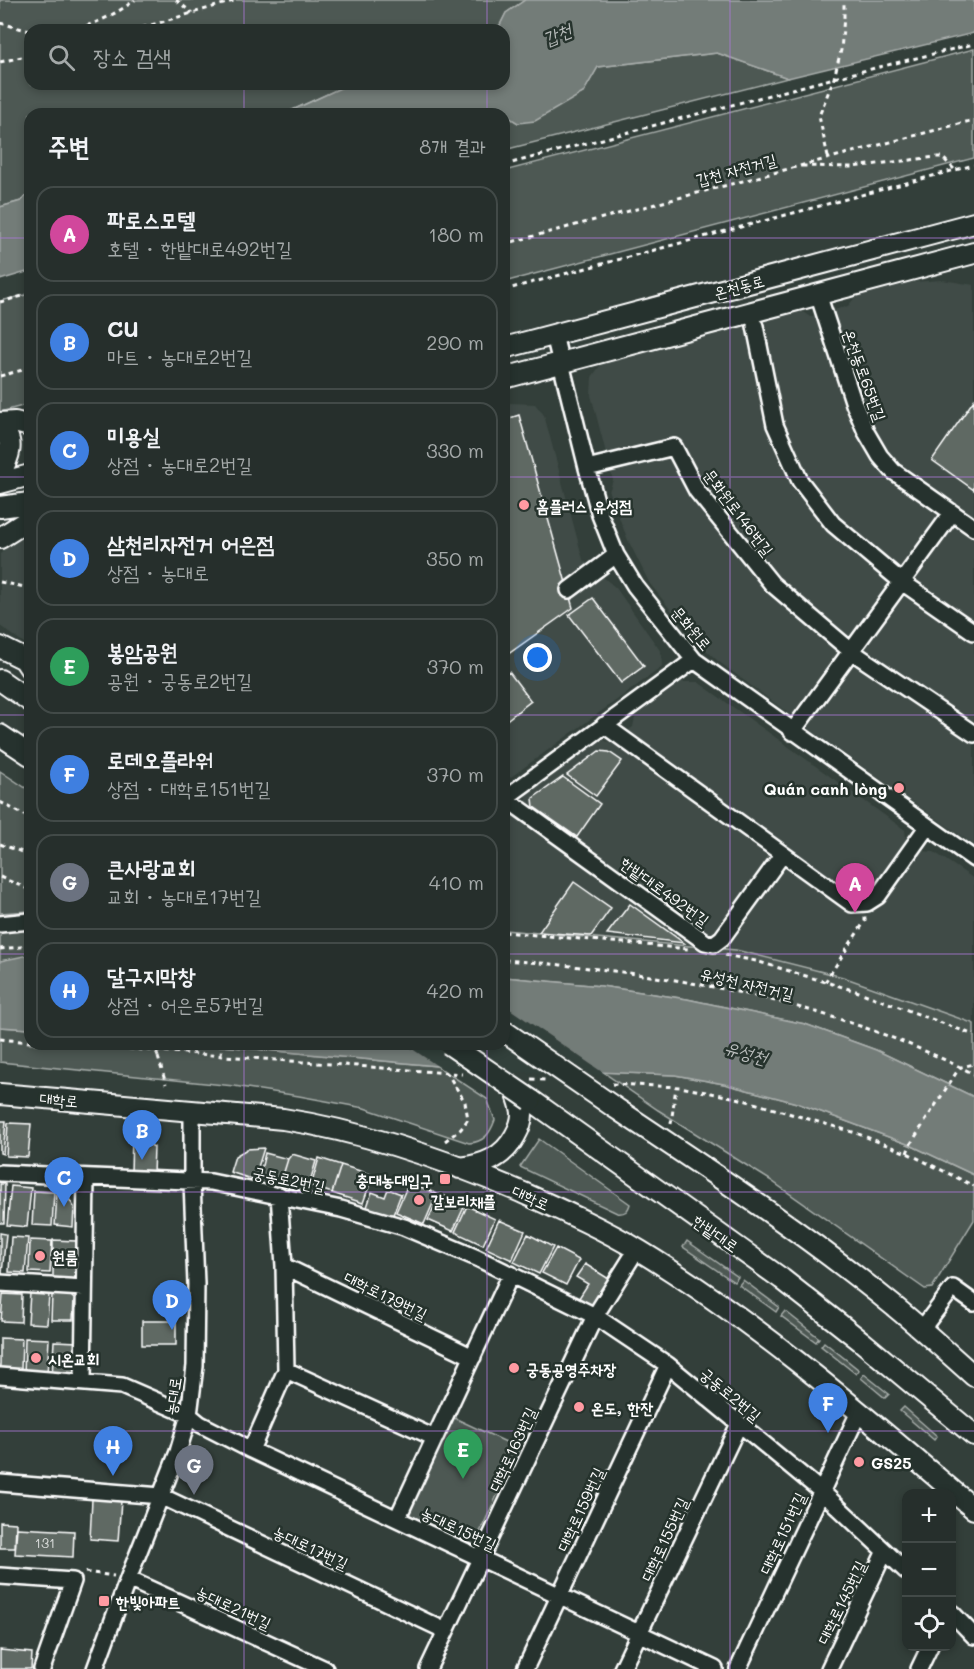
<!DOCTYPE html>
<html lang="ko">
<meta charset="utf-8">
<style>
body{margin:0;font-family:Mali,"Poor Story",sans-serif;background:#323b38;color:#f1f3f6}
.controls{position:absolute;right:18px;bottom:18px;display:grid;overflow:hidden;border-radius:12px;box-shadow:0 3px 9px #0003}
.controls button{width:54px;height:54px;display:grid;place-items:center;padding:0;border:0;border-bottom:2px solid #424a48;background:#262f2c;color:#f1f3f6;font:30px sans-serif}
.you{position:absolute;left:538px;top:658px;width:21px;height:21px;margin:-15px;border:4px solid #fff;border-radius:50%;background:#1a73e8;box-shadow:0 0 0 9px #1a73e833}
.badge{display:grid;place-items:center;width:39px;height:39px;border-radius:50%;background:#d6ab8b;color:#fff;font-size:20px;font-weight:700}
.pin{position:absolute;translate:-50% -50px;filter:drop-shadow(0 2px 3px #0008)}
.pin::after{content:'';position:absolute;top:32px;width:21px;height:18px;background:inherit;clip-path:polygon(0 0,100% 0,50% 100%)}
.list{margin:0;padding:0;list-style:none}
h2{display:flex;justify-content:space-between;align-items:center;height:78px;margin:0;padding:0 24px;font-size:26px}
h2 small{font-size:20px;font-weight:400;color:#a4a9a9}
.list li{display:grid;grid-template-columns:39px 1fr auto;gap:18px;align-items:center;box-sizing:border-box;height:96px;margin:0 12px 12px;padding:0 12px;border:2px solid #424a48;border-radius:18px}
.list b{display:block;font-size:22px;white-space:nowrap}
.list p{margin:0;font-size:20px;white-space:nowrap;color:#a4a9a9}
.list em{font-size:20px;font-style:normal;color:#a4a9a9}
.icon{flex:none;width:33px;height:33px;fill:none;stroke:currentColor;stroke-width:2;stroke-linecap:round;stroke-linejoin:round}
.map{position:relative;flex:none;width:974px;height:1669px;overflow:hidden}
.search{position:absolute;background:#262f2c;box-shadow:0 3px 9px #0003;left:24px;top:24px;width:486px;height:66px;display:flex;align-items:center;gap:15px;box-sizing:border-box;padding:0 21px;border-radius:18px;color:#a4a9a9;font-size:22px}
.panel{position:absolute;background:#262f2c;box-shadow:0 3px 9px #0003;left:24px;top:108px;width:486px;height:942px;border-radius:18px}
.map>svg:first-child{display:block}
.built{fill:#404c47}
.green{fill:#4d5853;stroke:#a6aca9;stroke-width:1.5}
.water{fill:#737b78;stroke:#abb0ae;stroke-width:1.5}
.pier{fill:#333f3a}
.building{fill:#5f6964;stroke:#fff;stroke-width:1.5}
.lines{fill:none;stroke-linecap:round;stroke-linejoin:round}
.minor-casing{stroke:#fff;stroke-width:20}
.major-casing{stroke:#fff;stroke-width:24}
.path{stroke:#fff;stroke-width:3;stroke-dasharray:4.5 4.5;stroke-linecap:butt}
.minor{stroke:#26332d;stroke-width:15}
.major{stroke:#26332d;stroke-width:20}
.major-bridge-casing{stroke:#fff;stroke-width:24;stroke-linecap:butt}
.path-bridge{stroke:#fff;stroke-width:3;stroke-dasharray:4.5 4.5;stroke-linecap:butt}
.major-bridge{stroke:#26332d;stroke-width:20}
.grid{fill:none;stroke:#a976d5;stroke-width:1.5;stroke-opacity:0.55}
.poi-dot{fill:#ff9aa2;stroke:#26332d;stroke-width:2}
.labels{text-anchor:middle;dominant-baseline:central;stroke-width:5;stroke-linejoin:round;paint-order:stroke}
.number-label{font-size:14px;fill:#d7dad8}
.street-label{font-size:16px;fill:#fff;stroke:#26332d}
.poi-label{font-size:16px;font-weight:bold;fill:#fff;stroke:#26332d;text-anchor:start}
.water-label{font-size:18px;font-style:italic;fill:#b9bdbc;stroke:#26332d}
</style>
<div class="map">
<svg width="974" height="1669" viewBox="0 0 974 1669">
<rect width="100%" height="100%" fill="#333f3a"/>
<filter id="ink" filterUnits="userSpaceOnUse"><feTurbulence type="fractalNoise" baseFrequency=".0167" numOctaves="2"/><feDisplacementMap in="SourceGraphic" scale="12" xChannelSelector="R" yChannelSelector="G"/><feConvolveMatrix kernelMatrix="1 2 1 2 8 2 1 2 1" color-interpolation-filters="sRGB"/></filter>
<g filter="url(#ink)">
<path class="built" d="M942,280L974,285V845L812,731L718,661L694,639L650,584L628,540L609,492L613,480L591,395L592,377L602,363L786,311L803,312L810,317L848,306L862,289L900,283Z
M509,403L535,404L544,415L583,560L616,588L661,652L662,667L504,782V404Z
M30,533V647L0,626V554L14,541Z
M681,682H698L905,830L906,840L921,851L934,852L974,879V1024L843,977L736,950L504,930V815L508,814L516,817L527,808L525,801L526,794L597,743L604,740L611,743L633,727L635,717L644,709Z"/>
<path class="green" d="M0,0H525L506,13L498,29L495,30H30V84H349L284,114H30V192L21,201L0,207Z
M974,49V158L504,282V171Z
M717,53L788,78L504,150V114L518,123L583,93L598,67Z
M473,109L504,114H429L430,113Z
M30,294V404L0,412V301Z
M0,771L30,791V911L0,913Z
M30,930V956L0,961V932Z
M504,930L736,950L843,977L972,1023L974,1024V1097L876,1050L805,1024L687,999L601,986L504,977Z
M0,1027L30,1029V1044H200L437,1066L487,1099L495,1120C490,1134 484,1142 469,1143L364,1108L299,1096L234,1086L0,1062Z
M603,1072L675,1075L724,1084L797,1103L910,1145L974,1175V1220L932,1288L925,1289L770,1180L658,1110Z
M539,1139L630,1204C628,1211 625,1214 617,1213L520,1167Z
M687,1241L738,1277L734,1282L683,1247Z
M743,1280L779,1307L776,1312L739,1285Z
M785,1311L819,1338L816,1342L781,1316Z
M824,1342L859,1370L856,1374L821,1346Z
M864,1374L889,1394L885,1398L861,1378Z
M904,1407L937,1436L934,1440L900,1411Z
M450,1416L519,1448L480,1532L455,1540L409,1518L407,1510Z"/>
<path class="water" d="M525,0H974V33L788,78L717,53L598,67L583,93L535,121L518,123L502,113L473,109L429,114H284L349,84H504V30H495L498,29L506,13Z
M30,192V271L0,280V207L21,201Z
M24,956H30V1029L0,1027V961Z
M504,977L601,986L687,999L805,1024L876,1050L974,1097V1175L910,1145L797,1103L724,1084L675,1075L437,1066L200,1044H504Z"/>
<path class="pier" d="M504,1005L608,1076L442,1069L405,1044H504Z"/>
<path class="building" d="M974,400V490L932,460Z
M519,415L573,608L504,657V420Z
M593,598L644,666L621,683L569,615Z
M509,672L531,701L504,722V676Z
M599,751L609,752L622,761L596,796L567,775Z
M563,777L600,804L577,837L534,807L533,798Z
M574,882L611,908L591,936L539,932Z
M630,904L684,943L607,934Z
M0,1121H6L3,1154L0,1153Z
M8,1123L31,1124L28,1157L6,1156Z
M132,1135L154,1147L153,1174L131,1173Z
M264,1148L254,1180L230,1172L235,1156L247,1149Z
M265,1153L288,1159L280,1185L259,1178Z
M292,1154L316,1161L307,1192L280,1185L288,1159Z
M319,1158L341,1165L332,1193L311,1186Z
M341,1165L373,1175L363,1203L332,1193Z
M409,1182L437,1194L424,1224L396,1212Z
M0,1184H5L4,1223H0Z
M11,1186L31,1188L27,1227L7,1225Z
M388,1189L401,1194L391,1220L366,1210L372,1192L385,1197Z
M34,1191L54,1192L52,1226L32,1225Z
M57,1194H66L74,1207L73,1227L55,1225Z
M440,1194L465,1205L453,1231L428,1220Z
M467,1206L495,1219L483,1245L455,1232Z
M499,1220L525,1231L512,1260L486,1248Z
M0,1233L6,1234L2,1273H0Z
M528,1234L553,1247L539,1274L514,1262Z
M11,1237L28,1238L25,1273L9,1272Z
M30,1240L52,1241L50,1273L29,1272Z
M53,1240L76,1241L75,1279L53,1278Z
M556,1248L579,1260L566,1285L542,1273Z
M585,1264L609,1279L593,1304L585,1306L577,1301L588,1284L576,1277Z
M30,1293L49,1295L47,1324L28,1323Z
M3,1294L22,1295L21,1322L1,1321Z
M52,1294L70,1295L74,1299L73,1320H51Z
M142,1321H176V1345H142Z
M0,1338L22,1339L21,1370L0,1369Z
M25,1338L49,1339L47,1376H24Z
M54,1341L78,1342L77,1370L70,1378L52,1377Z
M92,1499L121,1501L118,1541L90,1539Z
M0,1522L16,1523L15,1548H0Z
M17,1528L74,1531L73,1557L15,1554Z
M0,1650L32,1653L31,1669H0Z"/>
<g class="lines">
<g class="minor-casing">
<path id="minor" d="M818,294L854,404L866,432L880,456L893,471L974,528
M755,326L775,425L800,481L833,524L902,582L974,632
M554,335L587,468L600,515L616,555L635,586L694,660L974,859
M587,468L674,447L697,491L772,584L851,651L974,734
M569,590L616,555
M604,725L852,904L867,903L878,896L927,827
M792,732L952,513
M505,798L705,942L714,944L722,938L782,855
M504,799L694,660
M0,924L30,921
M0,1173L211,1182L341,1209L404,1227L477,1258L595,1316L668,1365L821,1491L906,1571
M284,1266L473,1357
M0,1283L84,1288
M921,1330L953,1288L974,1303
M286,1370L435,1438
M0,1376L122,1386L189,1415L200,1424L251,1450L715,1669
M83,1382L86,1178
M251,1450L286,1370L284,1266L279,1195
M0,1483L161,1496L446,1631
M397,1519L511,1274
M0,1576L73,1581L42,1669
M128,1579L325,1669
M952,1613L974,1636
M95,1669L128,1579L178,1452L189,1415L195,1366L196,1284L192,1182V1112
M428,1669L595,1316L637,1249
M525,1669L668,1365
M622,1669L739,1424
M738,1669L859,1412
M829,1669L885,1551
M919,1669L930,1646"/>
</g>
<g class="major-casing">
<path id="major" d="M504,348L974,223
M504,378L974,253
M0,423L15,422L30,426
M0,428C17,441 8,459 0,474
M0,483L30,475
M0,507L30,503
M0,538L30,519
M0,647L24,659L30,668
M0,680L30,701
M0,735L30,755
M0,1094L283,1119C366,1132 444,1159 521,1192C561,1210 602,1228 640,1251C760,1324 867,1418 974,1509
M531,1100L782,1279L861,1341L974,1435
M614,1107C710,1171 806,1234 895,1307C922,1329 948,1353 974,1376
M460,1168C484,1165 503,1158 515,1136C519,1129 522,1122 522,1114C522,1107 518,1098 516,1091"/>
</g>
<path class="path" d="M176,0L192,13
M0,23L30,31
M69,30C93,26 116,14 135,0
M134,30L237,0
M0,62L30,55
M828,157L819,116L834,78L841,50L844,17V0
M504,165L834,78L974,44
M802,166L852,167L936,157H942L955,170
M504,244L974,120
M504,290L974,165
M0,302L30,294
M0,376L30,368
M0,582L30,588
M0,802L30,818
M0,844L30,855
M0,877L30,890
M504,932L689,949
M0,949L30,946
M725,955L756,961L859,992L974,1035
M504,960C666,972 828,1000 974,1074
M825,982L865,921V917
M0,1039L30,1042
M66,1044L462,1074
M221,1055L222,1044
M158,1057L166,1084
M531,1079L545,1080
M612,1084L680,1087L737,1098L856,1133L907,1153L974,1186
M671,1124L676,1087
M445,1141L461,1129L468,1119L465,1102L447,1073
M907,1153L910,1145L956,1073L961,1067L974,1064
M85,1572L114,1576"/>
<use href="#minor" class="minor"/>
<use href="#major" class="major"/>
<g class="major-bridge-casing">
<path id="major-bridge" d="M504,1031L614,1107
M449,1044L531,1100"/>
</g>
<path class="path-bridge" d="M154,1044L158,1057"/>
<use href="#major-bridge" class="major-bridge"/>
</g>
</g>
<path class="grid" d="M244,0V30M487,0V30M730,0V1669M244,84V114M487,84V114M0,238H30M504,238H974M0,477H30M504,477H974M0,715H30M504,715H974M0,954H30M504,954H974M244,1044V1669M487,1044V1669M0,1192H974M0,1431H974"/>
<g class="poi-dot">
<circle cx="524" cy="505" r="6"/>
<circle cx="899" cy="788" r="6"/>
<rect x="439" y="1173" width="12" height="12" rx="3"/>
<circle cx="419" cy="1200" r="6"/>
<circle cx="40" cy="1256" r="6"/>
<circle cx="36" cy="1358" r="6"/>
<circle cx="514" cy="1368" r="6"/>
<circle cx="579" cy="1407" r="6"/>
<circle cx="859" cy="1462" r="6"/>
<rect x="98" y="1595" width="12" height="12" rx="3"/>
</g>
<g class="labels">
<g class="number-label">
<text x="45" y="1542">131</text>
</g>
<g class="street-label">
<text transform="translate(736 169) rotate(-15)">갑천 자전거길</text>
<text transform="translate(739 286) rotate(-15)">온천동로</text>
<text transform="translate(865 375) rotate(70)">온천동로65번길</text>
<text transform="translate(739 512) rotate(53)">문화원로146번길</text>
<text transform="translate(692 628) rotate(50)">문화원로</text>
<text transform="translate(665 891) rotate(36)">한밭대로492번길</text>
<text transform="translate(747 983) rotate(13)">유성천 자전거길</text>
<text transform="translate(59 1099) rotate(5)">대학로</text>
<text transform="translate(289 1179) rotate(12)">궁동로2번길</text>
<text transform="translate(531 1197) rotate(24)">대학로</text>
<text transform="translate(716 1233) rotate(35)">한밭대로</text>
<text transform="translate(386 1295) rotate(26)">대학로179번길</text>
<text transform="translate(731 1394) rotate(40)">궁동로2번길</text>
<text transform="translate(172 1396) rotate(-81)">농대로</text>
<text transform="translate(512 1449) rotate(-65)">대학로163번길</text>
<text transform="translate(580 1509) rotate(-65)">대학로159번길</text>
<text transform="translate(459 1528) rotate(25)">농대로15번길</text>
<text transform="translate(782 1533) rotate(-65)">대학로151번길</text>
<text transform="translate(664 1539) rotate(-65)">대학로155번길</text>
<text transform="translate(311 1547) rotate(25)">농대로17번길</text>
<text transform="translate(841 1602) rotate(-64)">대학로145번길</text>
<text transform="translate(234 1607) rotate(25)">농대로21번길</text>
</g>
<g class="poi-label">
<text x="536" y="505">홈플러스 유성점</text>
<text x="887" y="788" text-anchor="end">Quán canh lòng</text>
<text x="433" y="1179" text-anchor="end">충대농대입구</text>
<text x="431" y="1200">갈보리채플</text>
<text x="52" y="1256">원룸</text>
<text x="48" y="1358">시온교회</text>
<text x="526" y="1368">궁동공영주차장</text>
<text x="591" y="1407">온도, 한잔</text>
<text x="871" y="1462">GS25</text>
<text x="116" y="1601">한빛아파트</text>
</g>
<g class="water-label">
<text transform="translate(557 34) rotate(-22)">갑천</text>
<text transform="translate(746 1052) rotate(16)">유성천</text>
</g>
</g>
</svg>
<div class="controls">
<button>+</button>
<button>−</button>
<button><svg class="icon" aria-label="locate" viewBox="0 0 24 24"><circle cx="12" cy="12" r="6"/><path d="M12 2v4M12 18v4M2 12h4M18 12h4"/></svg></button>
</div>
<div class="you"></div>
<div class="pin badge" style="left:855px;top:913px;background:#d1479c">A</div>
<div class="pin badge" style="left:142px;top:1160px;background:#3f7fe0">B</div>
<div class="pin badge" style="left:64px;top:1207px;background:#3f7fe0">C</div>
<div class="pin badge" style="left:172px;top:1330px;background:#3f7fe0">D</div>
<div class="pin badge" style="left:463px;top:1479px;background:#2e9e5b">E</div>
<div class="pin badge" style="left:828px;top:1433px;background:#3f7fe0">F</div>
<div class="pin badge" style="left:194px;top:1495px;background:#6b7280">G</div>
<div class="pin badge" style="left:113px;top:1476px;background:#3f7fe0">H</div>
<div class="search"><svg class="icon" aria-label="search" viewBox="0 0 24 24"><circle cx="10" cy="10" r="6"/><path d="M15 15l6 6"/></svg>장소 검색</div>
<section class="panel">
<h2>주변<small>8개 결과</small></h2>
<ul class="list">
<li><span class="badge" style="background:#d1479c">A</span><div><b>파로스모텔</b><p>호텔 · 한밭대로492번길</p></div><em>180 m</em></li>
<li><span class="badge" style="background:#3f7fe0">B</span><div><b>CU</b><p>마트 · 농대로2번길</p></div><em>290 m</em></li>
<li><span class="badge" style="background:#3f7fe0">C</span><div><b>미용실</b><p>상점 · 농대로2번길</p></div><em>330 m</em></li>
<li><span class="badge" style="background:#3f7fe0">D</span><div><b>삼천리자전거 어은점</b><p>상점 · 농대로</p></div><em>350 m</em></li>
<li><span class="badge" style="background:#2e9e5b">E</span><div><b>봉암공원</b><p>공원 · 궁동로2번길</p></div><em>370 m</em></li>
<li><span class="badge" style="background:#3f7fe0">F</span><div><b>로데오플라워</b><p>상점 · 대학로151번길</p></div><em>370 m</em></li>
<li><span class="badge" style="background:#6b7280">G</span><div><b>큰사랑교회</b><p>교회 · 농대로17번길</p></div><em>410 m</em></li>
<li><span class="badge" style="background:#3f7fe0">H</span><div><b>달구지막창</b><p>상점 · 어은로57번길</p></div><em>420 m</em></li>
</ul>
</section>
</div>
